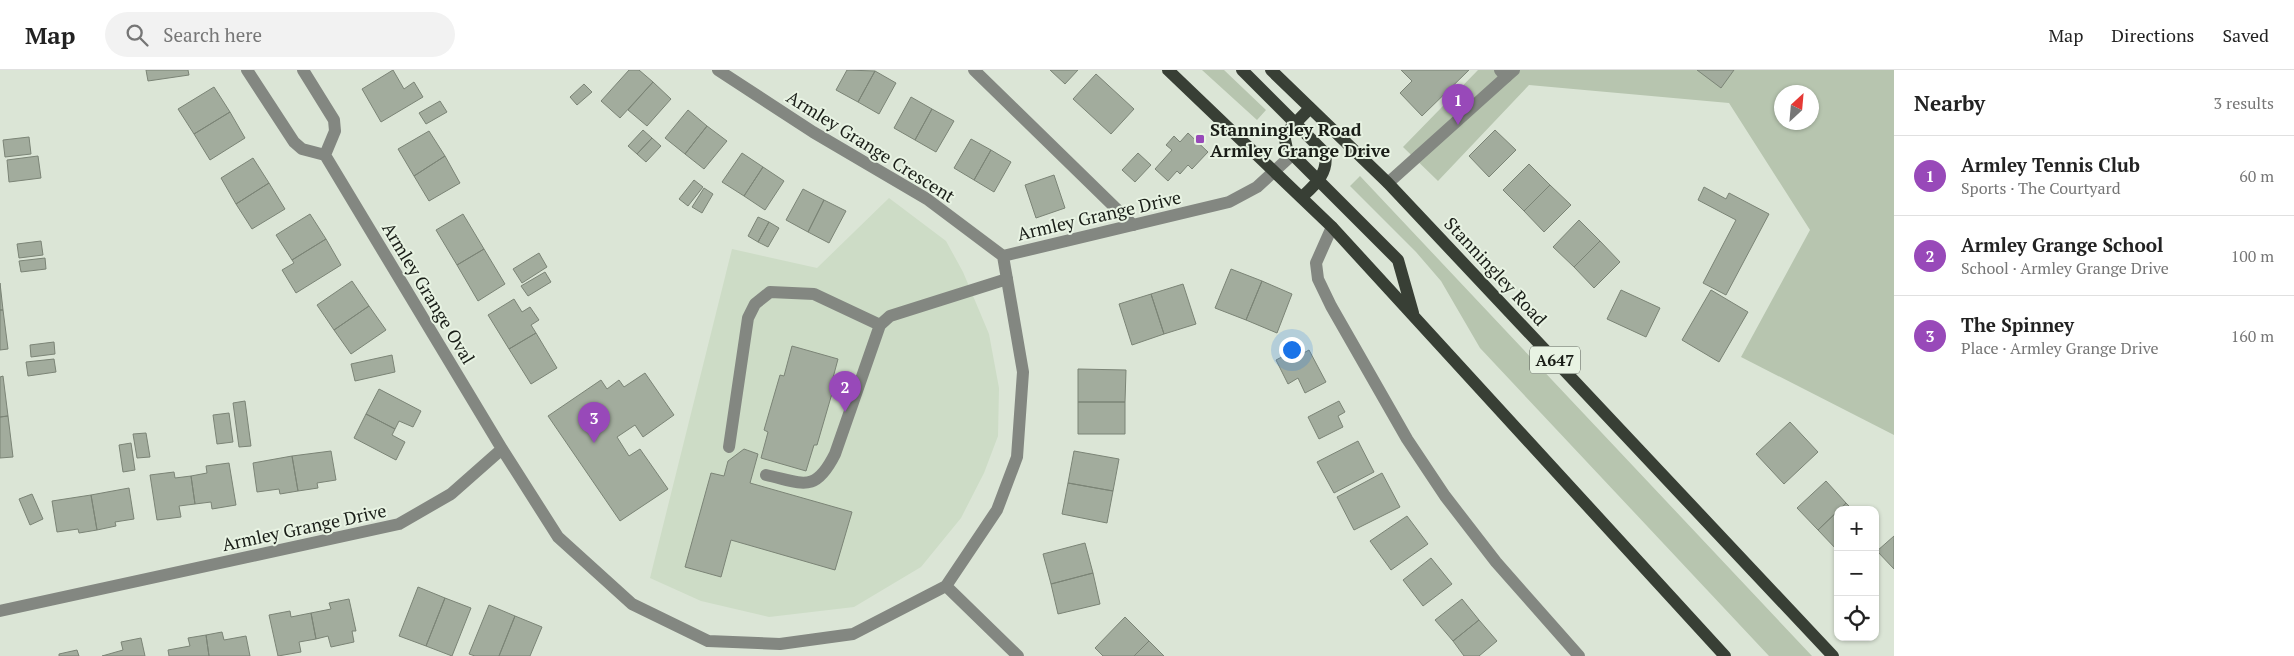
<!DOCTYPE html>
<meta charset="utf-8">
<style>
body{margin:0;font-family:"PT Serif",serif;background:#f2f2f2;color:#222}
.controls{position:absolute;right:15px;bottom:15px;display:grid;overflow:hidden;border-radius:10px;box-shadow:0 1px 4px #0004}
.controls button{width:45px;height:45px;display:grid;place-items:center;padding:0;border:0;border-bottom:1px solid #e0e0e0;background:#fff;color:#222;font:25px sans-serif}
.compass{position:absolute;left:1774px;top:15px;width:45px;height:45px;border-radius:50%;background:#fff;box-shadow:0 1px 4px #0004;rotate:26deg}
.you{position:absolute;left:1291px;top:279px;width:18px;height:18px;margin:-12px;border:4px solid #fff;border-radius:50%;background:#1a73e8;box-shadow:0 0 0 8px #1a73e833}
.badge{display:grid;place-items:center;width:32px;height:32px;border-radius:50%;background:#9849b9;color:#fff;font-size:16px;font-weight:700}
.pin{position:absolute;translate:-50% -41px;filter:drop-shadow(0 1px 2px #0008)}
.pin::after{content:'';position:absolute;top:26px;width:18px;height:15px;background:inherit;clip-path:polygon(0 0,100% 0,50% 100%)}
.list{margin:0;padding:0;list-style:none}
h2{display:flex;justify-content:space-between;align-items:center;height:65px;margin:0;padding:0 20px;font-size:21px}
h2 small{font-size:16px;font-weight:400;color:#767676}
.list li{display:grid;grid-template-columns:32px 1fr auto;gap:15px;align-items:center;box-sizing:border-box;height:80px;padding:0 20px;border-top:1px solid #e0e0e0}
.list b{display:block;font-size:19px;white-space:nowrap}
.list p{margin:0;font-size:16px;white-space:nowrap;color:#767676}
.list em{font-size:16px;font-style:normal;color:#767676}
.icon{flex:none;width:28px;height:28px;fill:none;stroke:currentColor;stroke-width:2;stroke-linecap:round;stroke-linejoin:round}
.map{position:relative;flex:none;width:1894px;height:586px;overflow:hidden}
header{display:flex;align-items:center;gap:30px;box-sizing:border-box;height:70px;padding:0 25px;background:#fff;border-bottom:1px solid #e0e0e0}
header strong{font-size:24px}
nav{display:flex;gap:28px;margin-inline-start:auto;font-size:18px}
.search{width:350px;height:45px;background:#f2f2f2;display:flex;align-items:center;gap:12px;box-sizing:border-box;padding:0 18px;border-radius:28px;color:#767676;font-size:19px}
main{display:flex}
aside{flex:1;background:#fff}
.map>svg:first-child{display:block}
.built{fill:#cddcc6}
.green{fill:#b7c5af;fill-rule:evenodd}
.building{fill:#a2ac9d;stroke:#7b8476}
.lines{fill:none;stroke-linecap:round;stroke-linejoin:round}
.lane{stroke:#838781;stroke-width:12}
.street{stroke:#838781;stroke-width:12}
.primary{stroke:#383f35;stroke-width:12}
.poi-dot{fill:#9849b9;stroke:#e8f3e3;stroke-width:2}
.labels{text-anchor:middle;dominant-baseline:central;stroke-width:4;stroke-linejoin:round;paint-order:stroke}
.shield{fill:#e8f3e3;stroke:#575d54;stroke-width:1}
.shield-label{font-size:16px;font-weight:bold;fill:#191d17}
.poi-label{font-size:18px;font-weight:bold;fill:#191d17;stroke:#e8f3e3;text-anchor:start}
.street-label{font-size:18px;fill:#191d17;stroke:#e8f3e3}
</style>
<header>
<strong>Map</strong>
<div class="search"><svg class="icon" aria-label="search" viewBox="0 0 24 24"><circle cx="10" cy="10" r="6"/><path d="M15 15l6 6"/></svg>Search here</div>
<nav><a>Map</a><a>Directions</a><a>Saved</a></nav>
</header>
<main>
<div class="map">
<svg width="1894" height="586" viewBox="0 0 1894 586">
<rect width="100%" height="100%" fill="#dbe5d6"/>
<path class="built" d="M889,128L946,171L963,202L989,264L999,318L998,366L984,403L961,448L921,497L854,537L769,547L701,531L650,508L732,179L817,198Z"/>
<path class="green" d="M1202,0H1224L1266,40L1257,50Z
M1478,0H1894V365L1741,287L1810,160L1729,33L1529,15L1438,111L1403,77ZM1782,22H1812V52H1782Z
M1360,106L1812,586H1769L1480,278L1441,211L1416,182L1350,116Z"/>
<path class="building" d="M146,0H188L189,5L148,11Z
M393,0L404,19L414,12L423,27L381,52L362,19Z
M629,0H639L653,12L620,48L601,31Z
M847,0L875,1L858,32L836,20Z
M1050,0H1078L1065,14Z
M1401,0H1469L1422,46L1400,23L1412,11Z
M1697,0H1734L1721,18Z
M875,1L896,13L879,44L858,32Z
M1096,4L1134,39L1111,64L1073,29Z
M653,12L671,29L647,56L628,40Z
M584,14L592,22L577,35L570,27Z
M214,17L230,42L194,64L178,39Z
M911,27L932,39L915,70L894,58Z
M440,31L447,42L426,54L419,43Z
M932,39L954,51L936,82L915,70Z
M688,40L707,56L685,84L665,68Z
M230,42L245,68L210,90L194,64Z
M707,56L727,71L704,99L685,84Z
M643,60L652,68L637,84L628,76Z
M1495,60L1516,80L1489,107L1469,86Z
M429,61L445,86L414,106L398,79Z
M1188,63L1208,82L1192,99L1188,95L1180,104L1177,101L1168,111L1155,99L1172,80L1166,75L1174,66L1180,72Z
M29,67L31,84L5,87L3,70Z
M652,68L661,76L646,92L637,84Z
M971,69L991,80L974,110L954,98Z
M991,80L1011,92L994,122L974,110Z
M742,83L763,97L744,126L722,112Z
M1138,83L1151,95L1135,112L1122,100Z
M38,86L41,108L9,112L7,90Z
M445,86L460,113L429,131L414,106Z
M253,88L269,113L236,134L221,108Z
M1529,94L1550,115L1524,141L1503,120Z
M763,97L784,111L765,140L744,126Z
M1054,105L1065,138L1036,148L1025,115Z
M694,110L703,117L688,136L679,129Z
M269,113L285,139L252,159L236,134Z
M1550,115L1571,135L1544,162L1524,141Z
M1704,117L1726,129L1729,123L1769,144L1726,225L1703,213L1736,150L1698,130Z
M704,118L713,124L702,143L692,137Z
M803,119L824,130L808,162L786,150Z
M824,130L846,141L829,173L808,162Z
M310,144L326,169L292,190L276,165Z
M463,144L484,179L457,195L436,160Z
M758,147L769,152L758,172L748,166Z
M1579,150L1600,171L1574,197L1553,177Z
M769,152L779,158L768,177L758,172Z
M326,169L341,195L296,223L282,200L294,193L292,190Z
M41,171L43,185L19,188L17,174Z
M1600,171L1620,192L1594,218L1574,197Z
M484,179L505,214L478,231L457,195Z
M539,183L547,197L522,213L513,199Z
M45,188L46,199L21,202L19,191Z
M1231,199L1262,211L1246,250L1215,238Z
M545,202L551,212L528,226L521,216Z
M352,211L369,236L334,260L317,235Z
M1262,211L1292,224L1277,263L1246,250Z
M0,213L3,240H0Z
M1183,214L1196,254L1164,264L1151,224Z
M1621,220L1660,238L1646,267L1607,249Z
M1711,220L1748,242L1719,292L1682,270Z
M1151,224L1164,264L1132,275L1119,234Z
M514,229L522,242L530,237L539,250L531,255L536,263L509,279L488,245Z
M369,236L386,260L351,284L334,260Z
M0,240H3L8,279L0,280Z
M536,263L557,298L531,314L509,279Z
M54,272L55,284L31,287L30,275Z
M792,276L838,289L830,319L833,320L817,375H814L806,401L761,388L768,362L764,360L780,305L784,306Z
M1297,279L1300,285L1309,280L1326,312L1305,323L1298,308L1288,314L1276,290Z
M392,285L395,302L355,311L351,294Z
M54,289L56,302L28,306L26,292Z
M1078,299L1126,300L1125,332H1078Z
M645,303L674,345L643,367L635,355L617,367L629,386L640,379L668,419L620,451L548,346L601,310L607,319L619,310L624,317Z
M3,306L8,346L0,347V307Z
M379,319L421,341L413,357L399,351L395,359L366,344Z
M245,331L251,376L239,377L233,333Z
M1339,331L1345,342L1338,346L1343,357L1319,369L1308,347Z
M1078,332H1125V364H1078Z
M229,343L233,372L217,374L213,345Z
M366,344L395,359L392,365L405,372L396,390L354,368Z
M8,346L13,387L0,388V347Z
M1790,352L1818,382L1784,414L1756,384Z
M146,363L150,387L137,388L133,364Z
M1358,371L1374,402L1334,423L1317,392Z
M131,373L135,400L123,402L119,375Z
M744,379L758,384L750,413L852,442L835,500L731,470L721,507L685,497L711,403L724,406L728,391Z
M331,381L336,410L317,413L318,418L298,421L292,386Z
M1074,381L1119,389L1113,421L1068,413Z
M292,386L298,421L280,424L279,419L257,422L253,393Z
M229,393L236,435L212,439L211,432L195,434L191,406L207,403L206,396Z
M174,402L175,408L191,406L195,434L179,436L181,447L157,450L150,405Z
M1382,403L1400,437L1354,460L1337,427Z
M1826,411L1846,433L1818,460L1797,438Z
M1068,413L1113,421L1107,453L1062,444Z
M129,418L134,449L115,452L116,456L97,460L91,425Z
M32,424L43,449L30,455L19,429Z
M91,425L97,460L79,463L78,459L57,462L52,431Z
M1846,433L1853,440H1840Z
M1838,441V481L1818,460Z
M1407,446L1428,474L1391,500L1370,471Z
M1894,466V499L1877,481Z
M1085,473L1093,503L1051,514L1043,484Z
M1431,488L1452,514L1423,536L1403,510Z
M1093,503L1100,534L1058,544L1051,514Z
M418,517L445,528L426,576L399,566Z
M445,528L471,538L452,586L426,576Z
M349,529L356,561H352L354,572L331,577L328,566L316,569L311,543L331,539L329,533Z
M1462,529L1479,550L1453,571L1435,550Z
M489,535L515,546L499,586H475L469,584Z
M290,541L291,547L311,543L316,569L299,572L301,582L278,586L269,545Z
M515,546L542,557L530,586H499Z
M1125,547L1149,571L1134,586H1103L1095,578Z
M1479,550L1497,571L1479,586H1464L1453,571Z
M222,562L224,570L246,566L250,586H209L206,565Z
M206,565L209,586H169L168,580L190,576L188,568Z
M141,568L145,586H102L123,580L121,572Z
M1149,571L1164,586H1134Z
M77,580L79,586H59V584Z"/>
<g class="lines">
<path class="lane" d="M974,0L1133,155
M1506,7L1514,0
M729,377L748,248L755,234L770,222L814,224L880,255L890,246L1007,209
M766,405C803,413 815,424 835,384L880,255"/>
<path class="street" d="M247,0L294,72L302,79L325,85L502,379
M303,0L334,50L335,61L325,85
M718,0L813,62L927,129L1003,186
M1388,113L1506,7L1500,0
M1332,157L1316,193L1318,209L1331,236L1407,369L1445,426L1496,492L1579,586
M946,516L1018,586
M0,541L399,454L451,424L502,379L558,467L632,534L708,571L780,574L853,564L946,516L997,440L1017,387L1023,302L1003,186L1229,132L1257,117L1293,84"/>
<path class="primary" d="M1168,0L1332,157L1725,586
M1242,0L1325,83C1329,103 1315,115 1302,127
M1271,0L1388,113L1833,586
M1310,38L1284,65L1287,79L1398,190L1413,243"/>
</g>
<rect class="poi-dot" x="1195" y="64" width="10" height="10" rx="2.5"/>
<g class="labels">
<rect class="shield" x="1530" y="276.5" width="50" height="27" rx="4"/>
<g class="shield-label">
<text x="1555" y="290">A647</text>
</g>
<g class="poi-label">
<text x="1210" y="59">Stanningley Road<tspan x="1210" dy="21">Armley Grange Drive</tspan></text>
</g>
<g class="street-label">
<text transform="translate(871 76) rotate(32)">Armley Grange Crescent</text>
<text transform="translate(1099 145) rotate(-13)">Armley Grange Drive</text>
<text transform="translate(1496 201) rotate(47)">Stanningley Road</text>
<text transform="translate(429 223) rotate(59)">Armley Grange Oval</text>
<text transform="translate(304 457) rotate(-12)">Armley Grange Drive</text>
</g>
</g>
</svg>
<div class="controls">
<button>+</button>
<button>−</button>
<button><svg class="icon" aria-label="locate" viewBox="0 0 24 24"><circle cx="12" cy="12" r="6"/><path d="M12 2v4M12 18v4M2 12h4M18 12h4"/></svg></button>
</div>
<svg class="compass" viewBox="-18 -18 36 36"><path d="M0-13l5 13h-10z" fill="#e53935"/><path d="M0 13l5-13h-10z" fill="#767676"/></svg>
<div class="you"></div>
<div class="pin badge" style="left:1458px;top:55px">1</div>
<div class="pin badge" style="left:845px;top:342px">2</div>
<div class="pin badge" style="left:594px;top:373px">3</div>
</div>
<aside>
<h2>Nearby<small>3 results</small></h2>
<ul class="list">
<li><span class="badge">1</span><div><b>Armley Tennis Club</b><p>Sports · The Courtyard</p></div><em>60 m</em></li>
<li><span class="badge">2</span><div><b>Armley Grange School</b><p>School · Armley Grange Drive</p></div><em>100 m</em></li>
<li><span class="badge">3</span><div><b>The Spinney</b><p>Place · Armley Grange Drive</p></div><em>160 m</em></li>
</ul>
</aside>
</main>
